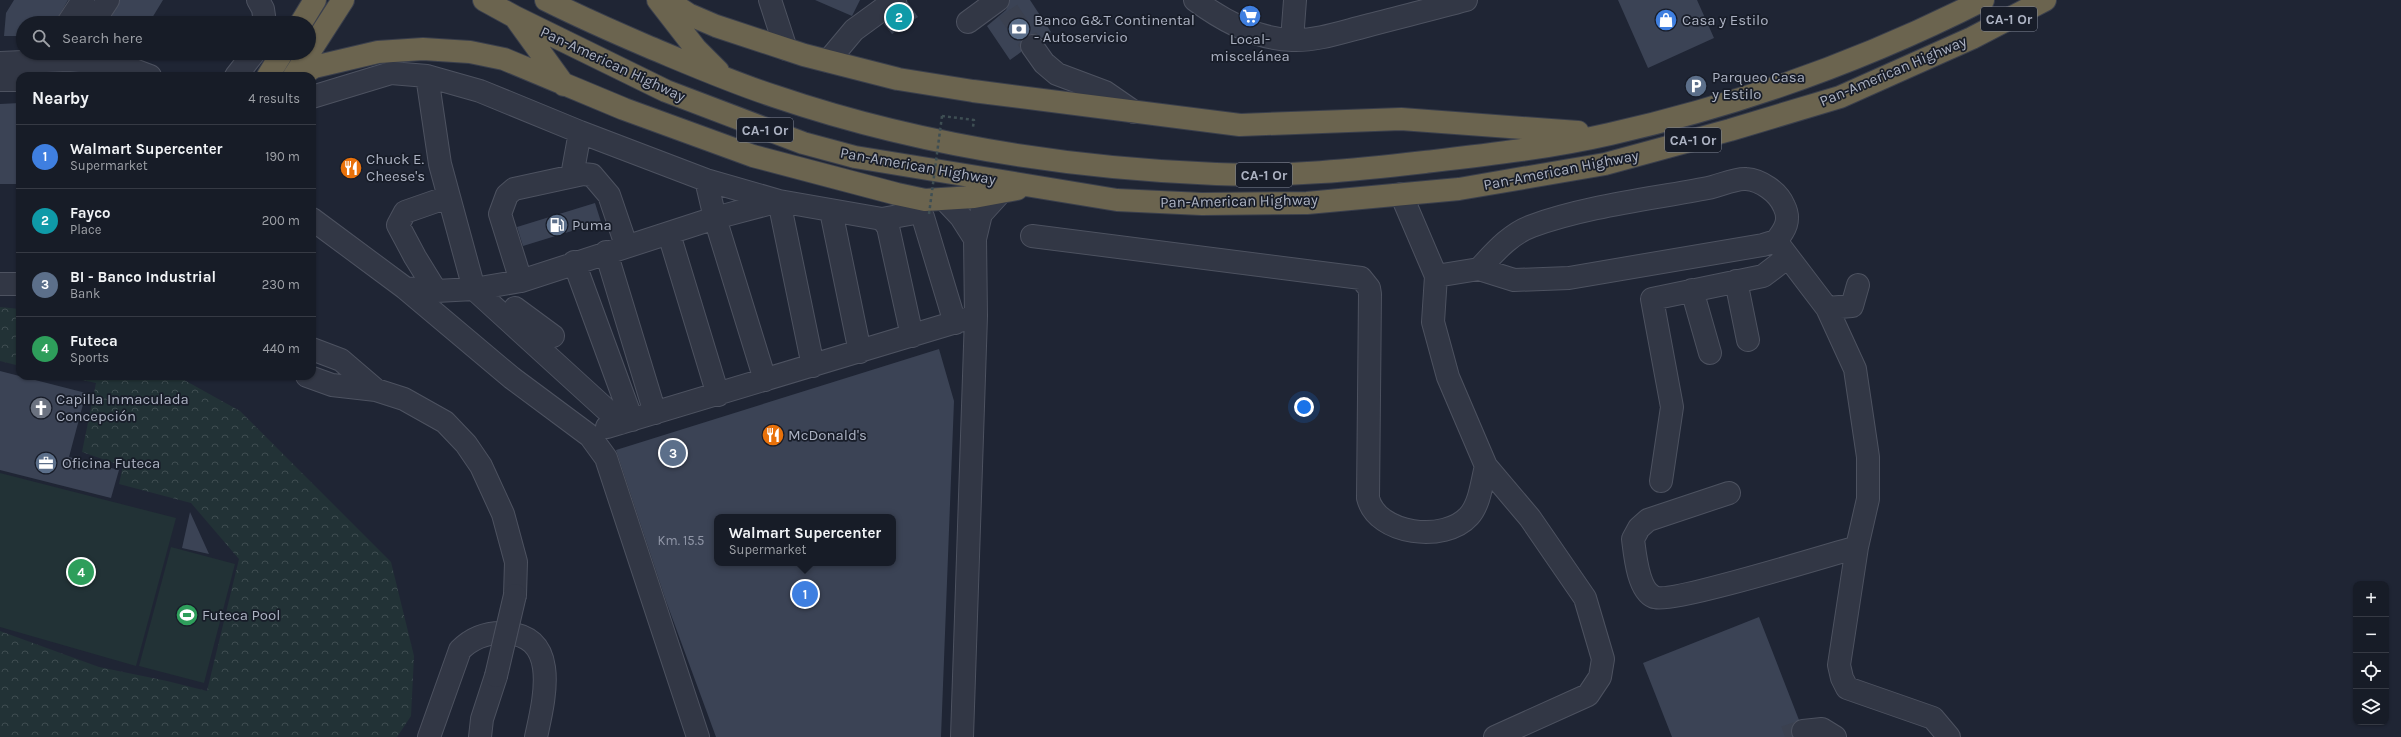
<!DOCTYPE html>
<meta charset="utf-8">
<style>
body{margin:0;font-family:Karla,sans-serif;background:#242933;color:#f1f3f6}
.controls{position:absolute;right:12px;bottom:12px;display:grid;overflow:hidden;border-radius:8px;box-shadow:0 1px 3px #0004}
.controls button{width:36px;height:36px;display:grid;place-items:center;padding:0;border:0;border-bottom:1px solid #363a44;background:#171c27;color:#f1f3f6;font:20px sans-serif}
.you{position:absolute;left:1304px;top:407px;width:14px;height:14px;margin:-10px;border:3px solid #fff;border-radius:50%;background:#1a73e8;box-shadow:0 0 0 6px #1a73e833}
.badge{display:grid;place-items:center;width:26px;height:26px;border-radius:50%;background:#b45309;color:#fff;font-size:13px;font-weight:700}
.pin{position:absolute;translate:-50% -50%;border:2px solid #fff;box-shadow:0 1px 4px #0006}
.popup{position:absolute;left:714px;top:514px;width:182px;height:52px;box-sizing:border-box;display:grid;place-content:center;border-radius:8px;background:#171c27;filter:drop-shadow(0 1px 3px #0005);font-size:13px;white-space:nowrap;color:#9ea1a7}
.popup b{font-size:15px;color:#f1f3f6}
.popup::after{content:'';position:absolute;left:50%;top:100%;margin-left:-8px;border:8px solid transparent;border-top-color:#171c27}
.list{margin:0;padding:0;list-style:none}
h2{display:flex;justify-content:space-between;align-items:center;height:52px;margin:0;padding:0 16px;font-size:17px}
h2 small{font-size:13px;font-weight:400;color:#9ea1a7}
.list li{display:grid;grid-template-columns:26px 1fr auto;gap:12px;align-items:center;box-sizing:border-box;height:64px;padding:0 16px;border-top:1px solid #363a44}
.list b{display:block;font-size:15px;white-space:nowrap}
.list p{margin:0;font-size:13px;white-space:nowrap;color:#9ea1a7}
.list em{font-size:13px;font-style:normal;color:#9ea1a7}
.icon{flex:none;width:22px;height:22px;fill:none;stroke:currentColor;stroke-width:2;stroke-linecap:round;stroke-linejoin:round}
.map{position:relative;flex:none;width:2401px;height:737px;overflow:hidden}
.search{position:absolute;background:#171c27;box-shadow:0 1px 3px #0004;left:16px;top:16px;width:300px;height:44px;display:flex;align-items:center;gap:10px;box-sizing:border-box;padding:0 14px;border-radius:22px;color:#9ea1a7;font-size:15px}
.panel{position:absolute;background:#171c27;box-shadow:0 1px 3px #0004;left:16px;top:72px;width:300px;height:308px;border-radius:12px}
.map>svg:first-child{display:block}
.grass{fill:#223236}
.forest{fill:url(#forest-crowns)}
.building{fill:#3b4355;fill-rule:evenodd}
.lines{fill:none;stroke-linecap:round;stroke-linejoin:round}
.minor-tunnel{stroke:#3b4150;stroke-width:22;stroke-dasharray:22 11;stroke-linecap:butt}
.minor-casing{stroke:#4d5260;stroke-width:24}
.highway-casing{stroke:#3a3f4c;stroke-width:24}
.path{stroke:#3e4e53;stroke-width:2.5;stroke-dasharray:3 3;stroke-linecap:butt}
.minor{stroke:#323745;stroke-width:22}
.highway{stroke:#6b644f;stroke-width:22}
.minor-bridge-casing{stroke:#4d5260;stroke-width:24;stroke-linecap:butt}
.path-bridge{stroke:#3e4e53;stroke-width:2.5;stroke-dasharray:3 3;stroke-linecap:butt}
.minor-bridge{stroke:#323745;stroke-width:22}
.labels{text-anchor:middle;dominant-baseline:central;stroke-width:3.5;stroke-linejoin:round;paint-order:stroke}
.number-label{font-size:13px;fill:#9096a7}
.shield{fill:#181d29;stroke:#808594;stroke-width:1}
.shield-label{font-size:14px;font-weight:bold;fill:#acb2c2}
.poi-label{font-size:15px;fill:#acb2c2;stroke:#181d29;text-anchor:start}
.street-label{font-size:15px;fill:#acb2c2;stroke:#181d29}
</style>
<div class="map">
<svg width="2401" height="737" viewBox="0 0 2401 737">
<defs>
<pattern id="forest-crowns" width="20" height="18" patternUnits="userSpaceOnUse"><rect width="20" height="18" fill="#223236"/><path d="M2 6a3 3 0 1 1 6 0M12 15a3 3 0 1 1 6 0" fill="none" stroke="#3f4d51"/></pattern>
</defs>
<rect width="100%" height="100%" fill="#1f2534"/>
<path class="grass" d="M0,473L176,518L136,666L0,627Z
M171,547L235,564L204,683L139,666Z"/>
<path class="forest" d="M0,307L20,309V366L0,361Z
M64,376H177L240,411L391,562L414,656L411,716L397,737H0V631L99,667L167,681L207,691L239,559L191,503L119,484L123,466L82,452L96,383Z"/>
<path class="building" d="M14,0H68L55,23H23V36H4L6,13Z
M120,0H163L149,23H108Z
M815,0H860L852,16Z
M1010,0H1030L1051,32L1042,38L1031,34L1025,36L1021,41V52L1010,60L987,26L1006,10Z
M1618,0H1697L1714,38L1648,68Z
M907,1L918,17L892,34L884,24L903,10Z
M20,103V184H0V104Z
M595,203L601,222L523,246L517,227Z
M939,349L954,401L941,737H716L666,601L616,450ZM717,517H893V563H717Z
M0,371L86,393L69,457L119,470L111,498L0,470Z
M190,512L209,554L182,548Z
M1759,617L1799,720L1791,726L1792,737H1672L1643,663Z"/>
<g class="lines">
<path class="minor-tunnel" d="M1008,11L1032,46
M1785,737L1803,731"/>
<g class="minor-casing">
<path id="minor" d="M258,0L263,9L265,23
M770,0L786,49
M1195,0C1222,20 1257,39 1292,40C1317,41 1342,32 1366,26C1400,17 1433,9 1466,0
M968,22L998,0
M68,23L83,0
M93,23L108,0
M1292,40L1295,0
M1032,46L1044,63L1057,74L1105,92L1134,112
M828,61L854,30L895,0
M0,63L68,60L118,64L150,76
M236,76L254,53
M427,76L440,164L474,289L621,423
M0,80H20
M312,97L391,73L427,76L480,91L580,132L706,180L779,201L882,219L888,227L912,336
M572,176L580,132
M706,180L715,218L765,380
M1401,194L1436,276L1479,269L1514,280L1569,278L1763,245L1776,241L1827,308L1855,369L1868,457V499L1857,547L1839,665L1842,678L1847,688L1933,718L1949,737
M944,199L961,217L975,239
M831,211L860,352
M312,219L405,288L512,378L590,436L606,458L698,737
M882,219L915,213L923,217L955,323
M669,234L718,395
M1032,236L1361,278L1369,288L1370,294L1368,498C1377,535 1445,543 1469,516C1480,504 1482,481 1486,466
M606,252L655,413
M574,262L632,420
M1479,269C1495,252 1510,234 1532,226C1587,206 1651,199 1708,188C1719,186 1735,178 1746,179C1761,180 1778,192 1784,206C1791,220 1785,230 1776,241
M1436,276L1433,322L1448,377L1486,466L1530,518L1585,598L1603,659L1600,677L1588,695L1495,737
M521,281L500,214L507,195L514,189L583,174L592,175L609,195L626,245
M1736,281L1748,340
M0,284H20
M405,288L436,291L474,289L521,281L715,218L779,201L813,366
M1692,290L1710,353
M436,291L415,257L398,225L405,212L448,197
M515,308L553,336
M1827,308L1852,306L1858,285
M312,349L341,360L376,390
M307,376L332,385L376,390L404,399L445,422L466,444L481,466L503,514L516,562L515,595
M607,427L976,316
M1661,481L1672,407L1652,299L1763,276L1788,257
M1729,493L1648,520L1639,528L1633,539C1635,555 1638,590 1654,597C1670,604 1829,555 1857,547
M1803,731L1822,729L1835,737
M429,737L460,650C472,638 485,633 501,633C562,632 544,700 536,737
M480,737L482,719L496,676
M962,737L976,316L975,239L981,214L1001,192"/>
</g>
<g class="highway-casing">
<path id="highway" d="M484,0L515,17L666,91L803,143L855,157L1117,200L1202,204L1307,203L1459,189L1605,164L1730,130L1840,97L1972,38L2045,0
M546,0C580,17 614,32 649,47C690,64 731,82 774,96C915,144 1067,168 1216,174C1286,177 1355,170 1425,162C1486,155 1549,148 1610,134C1739,105 1865,60 1983,0
M658,0L696,49L718,71
M667,0L688,14L716,26L804,55L898,79L973,91L1240,125L1401,119L1578,132
M517,20L564,85
M301,23L315,0
M268,76L282,53
M294,76L343,0
M300,76L314,67L378,52L423,49L470,52L504,59L624,109L753,156L897,194L925,200L974,197L1017,189"/>
</g>
<path class="path" d="M942,116L974,120L973,127"/>
<use href="#minor" class="minor"/>
<use href="#highway" class="highway"/>
<g class="minor-bridge-casing">
<path id="minor-bridge" d="M496,676L515,595"/>
</g>
<path class="path-bridge" d="M929,214L942,116"/>
<use href="#minor-bridge" class="minor-bridge"/>
</g>
<defs>
<g id="supermarket-disc" transform="scale(1.15)"><circle r="9.5" fill="#3f7fe0" stroke="#181d29"/><path d="M-6-5.5h2.5l.6 2H6L4.5 2H-2.5L-4.4-4H-6ZM-1.5 3.2a1.3 1.3 0 1 0 .1 0ZM3 3.2a1.3 1.3 0 1 0 .1 0Z" fill="#fff"/></g>
<g id="shop-disc" transform="scale(1.15)"><circle r="9.5" fill="#3f7fe0" stroke="#181d29"/><path d="M-5-2.5h2.3a2.7 3.5 0 0 1 5.4 0H5L5.5 6h-11ZM-1.5-2.5h3a1.5 2.3 0 0 0-3 0Z" fill="#fff"/></g>
<g id="bank-disc" transform="scale(1.15)"><circle r="9.5" fill="#5c6f8a" stroke="#181d29"/><path d="M-6-4H6V4H-6ZM0-2.3a2.3 2.3 0 1 0 0 4.6a2.3 2.3 0 1 0 0-4.6Z" fill="#fff"/></g>
<g id="parking-disc" transform="scale(1.15)"><circle r="9.5" fill="#5c6f8a" stroke="#181d29"/><path d="M-3.5-5.5H1a3.5 3.5 0 0 1 0 7H-1V5.5H-3.5ZM-1-3.4V-.6H.8a1.4 1.4 0 0 0 0-2.8Z" fill="#fff"/></g>
<g id="restaurant-disc" transform="scale(1.15)"><circle r="9.5" fill="#e8710a" stroke="#181d29"/><path d="M-5-6h1v4h1v-4h1v4h1v-4h1v5L-1.5 .5V6h-2V.5L-5-1ZM5-6V6H3V1.5H1.5Q1.5-4 5-6Z" fill="#fff"/></g>
<g id="fuel-disc" transform="scale(1.15)"><circle r="9.5" fill="#5c6f8a" stroke="#181d29"/><path d="M-5.5-6h7V0h2V4h1.3V-2.5L3-4.5l.8-.8L6-3V5H2.5V1h-1V6h-7ZM-4.2-4.7v3.2H.2V-4.7Z" fill="#fff"/></g>
<g id="church-disc" transform="scale(1.15)"><circle r="9.5" fill="#6b7280" stroke="#181d29"/><path d="M-1.2-6h2.4v3.5h3.3v2.4h-3.3V6h-2.4V-.1h-3.3v-2.4h3.3Z" fill="#fff"/></g>
<g id="office-disc" transform="scale(1.15)"><circle r="9.5" fill="#5c6f8a" stroke="#181d29"/><path d="M-6-3h4V-5.5h4V-3h4V5H-6ZM-1-4.5V-3h2v-1.5ZM-6 0V1H6V0Z" fill="#fff"/></g>
<g id="stadium-disc" transform="scale(1.15)"><circle r="9.5" fill="#2e9e5b" stroke="#181d29"/><path d="M0-5a6.5 5 0 1 0 0 10a6.5 5 0 1 0 0-10ZM-3.5-1.8h7v3.6h-7Z" fill="#fff"/></g>
</defs>
<g fill-rule="evenodd">
<use href="#supermarket-disc" x="1250" y="16"/>
<use href="#shop-disc" x="1666" y="20"/>
<use href="#bank-disc" x="1019" y="29"/>
<use href="#parking-disc" x="1696" y="86"/>
<use href="#restaurant-disc" x="351" y="168"/>
<use href="#fuel-disc" x="557" y="225"/>
<use href="#church-disc" x="41" y="408"/>
<use href="#restaurant-disc" x="773" y="435"/>
<use href="#office-disc" x="46" y="463"/>
<use href="#stadium-disc" x="187" y="615"/>
</g>
<g class="labels">
<g class="number-label">
<text x="681" y="540">Km. 15.5</text>
</g>
<g class="shield">
<rect x="1981" y="7" width="56" height="24" rx="3"/>
<rect x="737" y="118" width="56" height="24" rx="3"/>
<rect x="1665" y="128" width="56" height="24" rx="3"/>
<rect x="1236" y="163" width="56" height="24" rx="3"/>
</g>
<g class="shield-label">
<text x="2009" y="19">CA-1 Or</text>
<text x="765" y="130">CA-1 Or</text>
<text x="1693" y="140">CA-1 Or</text>
<text x="1264" y="175">CA-1 Or</text>
</g>
<g class="poi-label">
<text x="1034" y="20">Banco G&amp;T Continental<tspan x="1034" dy="17">- Autoservicio</tspan></text>
<text x="1682" y="20">Casa y Estilo</text>
<text x="1250" y="39" text-anchor="middle">Local-<tspan x="1250" dy="17">miscelánea</tspan></text>
<text x="1712" y="77">Parqueo Casa<tspan x="1712" dy="17">y Estilo</tspan></text>
<text x="366" y="159">Chuck E.<tspan x="366" dy="17">Cheese's</tspan></text>
<text x="572" y="225">Puma</text>
<text x="56" y="399">Capilla Inmaculada<tspan x="56" dy="17">Concepción</tspan></text>
<text x="788" y="435">McDonald's</text>
<text x="62" y="463">Oficina Futeca</text>
<text x="202" y="615">Futeca Pool</text>
</g>
<g class="street-label">
<text transform="translate(613 64) rotate(25)">Pan-American Highway</text>
<text transform="translate(1893 71) rotate(-23)">Pan-American Highway</text>
<text transform="translate(918 166) rotate(10)">Pan-American Highway</text>
<text transform="translate(1561 170) rotate(-11)">Pan-American Highway</text>
<text transform="translate(1239 201) rotate(-1)">Pan-American Highway</text>
</g>
</g>
</svg>
<div class="controls">
<button>+</button>
<button>−</button>
<button><svg class="icon" aria-label="locate" viewBox="0 0 24 24"><circle cx="12" cy="12" r="6"/><path d="M12 2v4M12 18v4M2 12h4M18 12h4"/></svg></button>
<button><svg class="icon" aria-label="layers" viewBox="0 0 24 24"><path d="M12 4l9 5-9 5-9-5zM3 14l9 5 9-5"/></svg></button>
</div>
<div class="you"></div>
<div class="pin badge" style="left:805px;top:594px;background:#3f7fe0">1</div>
<div class="popup"><b>Walmart Supercenter</b>Supermarket</div>
<div class="pin badge" style="left:899px;top:17px;background:#0f9aa8">2</div>
<div class="pin badge" style="left:673px;top:453px;background:#5c6f8a">3</div>
<div class="pin badge" style="left:81px;top:572px;background:#2e9e5b">4</div>
<div class="search"><svg class="icon" aria-label="search" viewBox="0 0 24 24"><circle cx="10" cy="10" r="6"/><path d="M15 15l6 6"/></svg>Search here</div>
<section class="panel">
<h2>Nearby<small>4 results</small></h2>
<ul class="list">
<li><span class="badge" style="background:#3f7fe0">1</span><div><b>Walmart Supercenter</b><p>Supermarket</p></div><em>190 m</em></li>
<li><span class="badge" style="background:#0f9aa8">2</span><div><b>Fayco</b><p>Place</p></div><em>200 m</em></li>
<li><span class="badge" style="background:#5c6f8a">3</span><div><b>BI - Banco Industrial</b><p>Bank</p></div><em>230 m</em></li>
<li><span class="badge" style="background:#2e9e5b">4</span><div><b>Futeca</b><p>Sports</p></div><em>440 m</em></li>
</ul>
</section>
</div>
